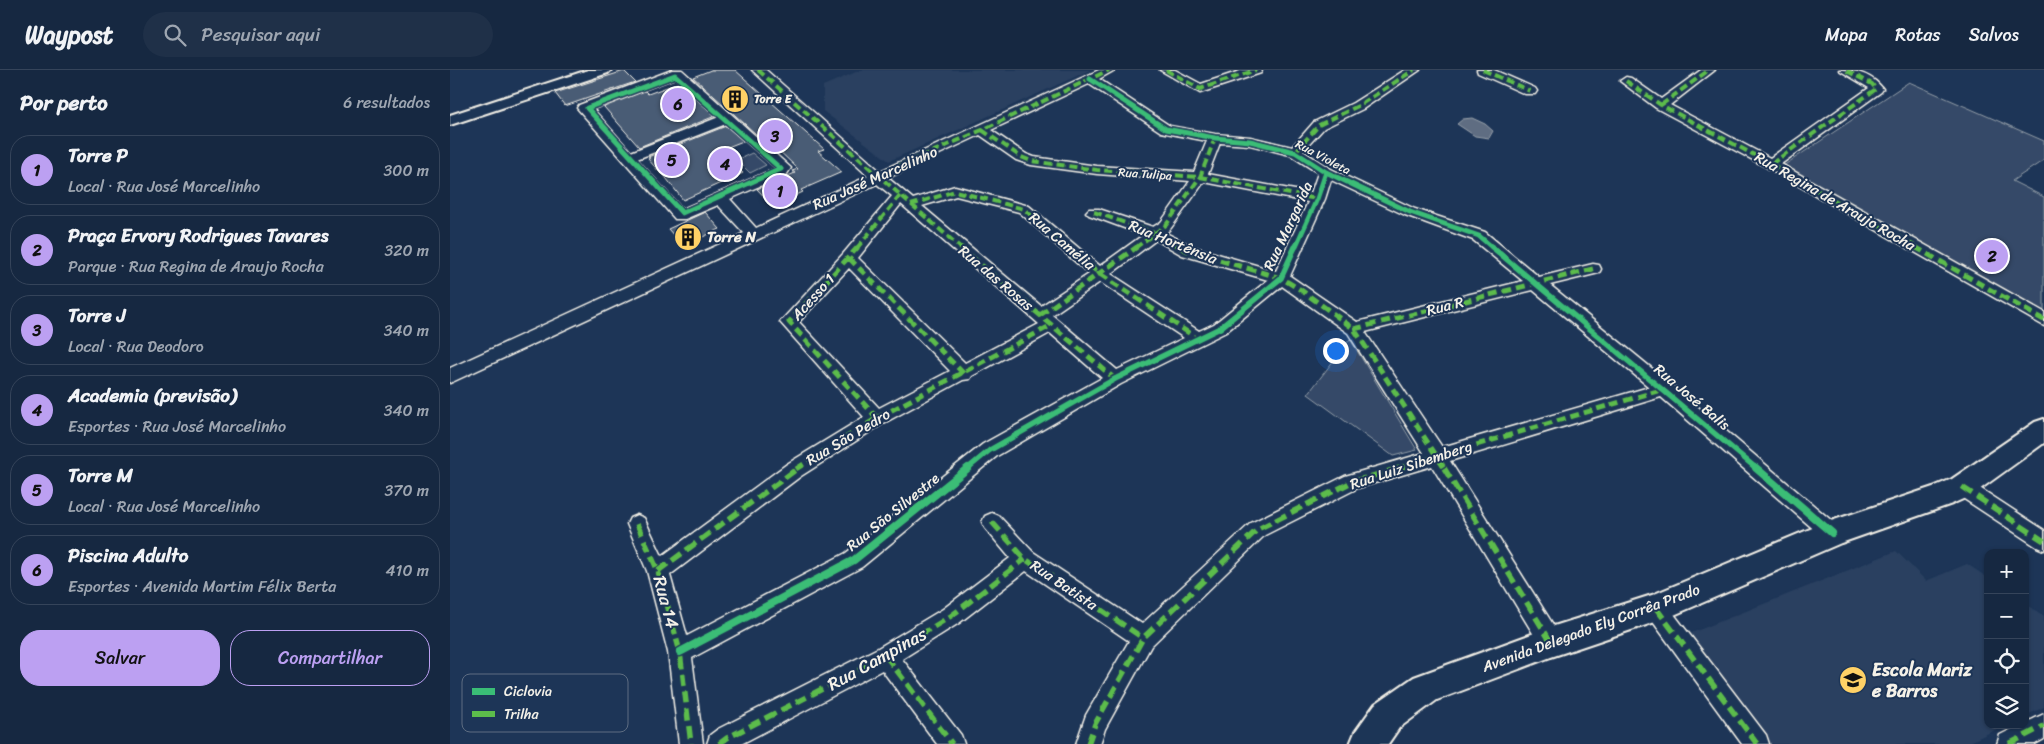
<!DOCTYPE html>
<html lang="pt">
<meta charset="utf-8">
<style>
body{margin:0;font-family:Sriracha,sans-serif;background:#1f3048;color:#f1f3f6}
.controls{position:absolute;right:15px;bottom:15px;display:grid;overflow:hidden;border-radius:10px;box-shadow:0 1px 4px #0004}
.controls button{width:45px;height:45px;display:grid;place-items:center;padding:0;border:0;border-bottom:1px solid #35445a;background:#162841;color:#f1f3f6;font:25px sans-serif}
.you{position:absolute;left:885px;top:280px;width:18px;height:18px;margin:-12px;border:4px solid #fff;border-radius:50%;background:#1a73e8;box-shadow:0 0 0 8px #1a73e833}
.badge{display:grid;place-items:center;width:32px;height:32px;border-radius:50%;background:#bca0f2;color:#111;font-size:16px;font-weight:700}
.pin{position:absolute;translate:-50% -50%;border:2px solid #fff;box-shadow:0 1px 5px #0006}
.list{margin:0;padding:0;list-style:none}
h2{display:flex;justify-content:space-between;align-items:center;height:65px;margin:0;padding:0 20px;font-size:21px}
h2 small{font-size:16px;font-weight:400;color:#9ea6b1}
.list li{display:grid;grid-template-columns:32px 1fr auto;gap:15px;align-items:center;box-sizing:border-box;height:70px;margin:0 10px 10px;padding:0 10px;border:1px solid #35445a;border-radius:20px}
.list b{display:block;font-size:19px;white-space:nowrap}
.list p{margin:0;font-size:16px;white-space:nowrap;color:#9ea6b1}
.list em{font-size:16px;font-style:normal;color:#9ea6b1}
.actions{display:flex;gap:10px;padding:15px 20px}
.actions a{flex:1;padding:11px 0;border:1px solid #bca0f2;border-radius:20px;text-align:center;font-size:18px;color:#bca0f2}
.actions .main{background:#bca0f2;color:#111}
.icon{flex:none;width:28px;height:28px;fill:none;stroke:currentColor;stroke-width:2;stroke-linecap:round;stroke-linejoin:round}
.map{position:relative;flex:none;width:1594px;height:674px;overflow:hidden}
header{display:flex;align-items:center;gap:30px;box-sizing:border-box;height:70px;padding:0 25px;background:#162841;border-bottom:1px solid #35445a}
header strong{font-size:24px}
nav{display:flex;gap:28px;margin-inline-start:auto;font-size:18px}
.search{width:350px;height:45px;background:#1f3048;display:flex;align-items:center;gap:12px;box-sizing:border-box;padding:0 18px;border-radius:28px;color:#9ea6b1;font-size:19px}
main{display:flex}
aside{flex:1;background:#162841}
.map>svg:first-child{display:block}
.built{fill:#2a4060}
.green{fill:#354a67;stroke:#949ea8}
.water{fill:#5e6d82;stroke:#9aa2ab}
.building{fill:#485b74;stroke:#f4f1e8}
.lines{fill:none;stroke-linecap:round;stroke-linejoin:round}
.minor-casing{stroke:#f4f1e8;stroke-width:3}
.tertiary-casing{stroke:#f4f1e8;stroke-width:4}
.secondary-casing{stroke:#f4f1e8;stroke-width:4}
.minor{fill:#1d3557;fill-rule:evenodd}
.tertiary{fill:#1d3557;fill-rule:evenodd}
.secondary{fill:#1d3557;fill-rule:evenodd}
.quiet-far2{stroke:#5cbc4b;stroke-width:4;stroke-dasharray:8 4;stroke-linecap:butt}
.quiet-far1{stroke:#5cbc4b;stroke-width:5;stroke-dasharray:9 5;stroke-linecap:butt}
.quiet{stroke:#5cbc4b;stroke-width:5.5;stroke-dasharray:12 5.5;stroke-linecap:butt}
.cycleway-far2-casing{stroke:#1d3557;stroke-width:8}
.cycleway-far1-casing{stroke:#1d3557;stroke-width:9}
.cycleway-casing{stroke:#1d3557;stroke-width:11}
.cycleway-far2{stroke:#3abd76;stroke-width:5}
.cycleway-far1{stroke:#3abd76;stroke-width:5.5}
.cycleway{stroke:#3abd76;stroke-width:8}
.labels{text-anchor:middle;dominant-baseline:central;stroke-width:4;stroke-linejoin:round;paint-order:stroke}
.far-poi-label{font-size:12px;font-weight:bold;fill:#f4f1e8;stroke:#1d3557;text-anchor:start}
.far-street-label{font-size:12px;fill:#f4f1e8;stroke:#1d3557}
.street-label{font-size:15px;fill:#f4f1e8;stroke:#1d3557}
.poi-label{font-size:15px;font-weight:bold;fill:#f4f1e8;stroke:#1d3557;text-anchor:start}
.near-street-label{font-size:18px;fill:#f4f1e8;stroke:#1d3557}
.near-poi-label{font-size:18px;font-weight:bold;fill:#f4f1e8;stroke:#1d3557;text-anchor:start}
.key{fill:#1d3557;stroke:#5e6d82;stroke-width:1}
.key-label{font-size:14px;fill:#f4f1e8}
</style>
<header>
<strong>Waypost</strong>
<div class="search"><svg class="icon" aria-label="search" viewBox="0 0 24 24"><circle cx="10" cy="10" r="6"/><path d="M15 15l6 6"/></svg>Pesquisar aqui</div>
<nav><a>Mapa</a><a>Rotas</a><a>Salvos</a></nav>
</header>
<main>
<aside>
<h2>Por perto<small>6 resultados</small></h2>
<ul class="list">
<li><span class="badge">1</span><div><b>Torre P</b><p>Local · Rua José Marcelinho</p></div><em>300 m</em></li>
<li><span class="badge">2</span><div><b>Praça Ervory Rodrigues Tavares</b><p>Parque · Rua Regina de Araujo Rocha</p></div><em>320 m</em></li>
<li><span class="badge">3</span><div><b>Torre J</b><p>Local · Rua Deodoro</p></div><em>340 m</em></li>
<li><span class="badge">4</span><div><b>Academia (previsão)</b><p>Esportes · Rua José Marcelinho</p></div><em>340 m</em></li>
<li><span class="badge">5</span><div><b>Torre M</b><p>Local · Rua José Marcelinho</p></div><em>370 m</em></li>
<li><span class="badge">6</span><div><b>Piscina Adulto</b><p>Esportes · Avenida Martim Félix Berta</p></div><em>410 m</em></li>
</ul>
<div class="actions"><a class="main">Salvar</a><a>Compartilhar</a></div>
</aside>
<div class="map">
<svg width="1594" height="674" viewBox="0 0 1594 674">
<rect width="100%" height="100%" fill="#1d3557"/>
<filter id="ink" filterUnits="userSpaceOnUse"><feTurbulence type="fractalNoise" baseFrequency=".02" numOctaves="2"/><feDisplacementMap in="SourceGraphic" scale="10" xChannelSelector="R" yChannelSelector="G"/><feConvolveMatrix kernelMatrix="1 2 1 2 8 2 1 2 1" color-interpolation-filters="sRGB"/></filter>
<g filter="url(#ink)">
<path class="built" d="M411,0H640L439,91L373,41V16Z
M1446,481L1476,511L1517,494L1538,508V655H1555L1516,674H1315L1234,566Z
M1575,534L1594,546V637L1575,646Z"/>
<path class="green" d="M1459,12L1594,71V90L1562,111L1594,127V244L1333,96Z
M302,83L316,95L300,103L287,90Z
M900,269L967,380L943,386L858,324Z"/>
<path class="water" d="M1022,48L1035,54L1043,61L1039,68L1025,66L1007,54L1013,49Z"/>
<path class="building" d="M261,0H285L374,79L368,81L392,102L351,120L353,122L323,136L307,119L345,103L342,101L348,99L321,73L310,64L307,65L243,7Z
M174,1L185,12L115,36L105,23Z
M228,13L265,46L189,77L154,37L195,21L198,24Z
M276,56L293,71L270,80L293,103L233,130L213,104H211L198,89L200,88L198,87Z
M255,142L270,159L233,176L218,159Z"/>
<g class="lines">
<g class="minor-casing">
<path id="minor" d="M222,0H232L341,98L337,104L280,129L306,158L418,106L302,0H316L430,101L649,0H665L649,9L720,56L765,64L800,67L842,77L864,52L903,33L955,0H970L913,39L874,58L853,81L881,99L965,139L1035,162L1089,207L1143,194L1149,195L1151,199L1149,203L1100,215L1221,314L1389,457L1392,463L1389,469L1382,472L1375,469L1211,327L1000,391L1109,564L1112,572L1109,580L1101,583L1093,580L982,396L908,418L815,465L701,576L655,659L650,674H626L636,645L679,571L576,501L509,553L452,589L511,665L514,674H487L432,600L291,674H257L260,665L268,659L428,578L493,539L560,488L535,458L532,452L535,446L542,443L549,446L583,482L692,554L801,453L895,406L974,383L898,263L832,216L776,262L671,314L547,386L412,497L242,588L253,674H229L218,582L197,501L177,454L180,448L187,445L194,448L212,486L337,394L414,347L330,252L393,184L442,126L427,114L0,313V298L294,163L268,135L235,149H225L127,38L129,35ZM225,8L269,47L181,82L143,39ZM639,14L711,62L757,71L744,102L647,96L584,87L576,84L541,60ZM276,54L326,98L232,139L187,89ZM530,65L566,90L581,95L647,104L740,111L711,152L703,157L649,139H639L636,142L639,145L693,165L650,196L579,136L505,116L463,129L438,108ZM770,73L800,75L840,85L868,103L861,123L758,104ZM881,110L955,145L1023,170L1073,211L907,252L840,206L875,129ZM754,112L858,132L826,201L744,177L716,163L721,158ZM506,126L569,142L639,204L591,236L472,136ZM451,134L589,254L515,293L408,188ZM706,170L732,185L818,210L764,254L749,261L661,204ZM399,198L500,301L429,338L349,252ZM650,212L734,268L667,300L602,245ZM1083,220L1199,317L992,377L915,262ZM600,263L652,308L533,374L396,483L237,566L220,505L351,406L434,353L513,310L520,309L522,306Z
M710,0H725L751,14L793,0H812L811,3L750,23Z
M1027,0H1044L1085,18L1087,21L1085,24H1075L1028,3Z
M1251,0H1265L1220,35L1320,88L1419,18L1389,0C1406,0 1422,4 1433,19L1431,22L1331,94L1594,242V256L1316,97L1206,38L1170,11L1176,7L1181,8L1211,29Z
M1512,409L1519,411L1594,460V480L1587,477L1505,423L1502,417L1505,411Z
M1206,528L1214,531L1316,665L1319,674H1292L1198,545L1195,538L1198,531Z
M1594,644V669L1585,674H1547L1550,665L1570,655H1575V653Z"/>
</g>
<g class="tertiary-casing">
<path id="tertiary" d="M138,0H161L158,3L0,55V45Z"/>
</g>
<g class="secondary-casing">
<path id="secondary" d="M1594,349V373L1522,425L1502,434L1391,473L1217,548L1101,587L987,630L949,658L938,674H900L905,662L925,634L964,607L1101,557L1202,525L1372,454L1483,417L1502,409L1585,352Z"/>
</g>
<use href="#minor" class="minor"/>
<use href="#tertiary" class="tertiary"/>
<use href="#secondary" class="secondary"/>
<path class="quiet-far2" d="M308,0L511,178
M716,0L750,19L806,0
M1033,0L1080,21
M1176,11L1211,35L1321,94L1468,178
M1211,35L1259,0
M532,60L571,87L581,91L647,100L750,107L867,129
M845,82L869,55L908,36L964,0
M1321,94L1426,19L1422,14L1395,0
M427,106L532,60L659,0
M461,135L505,121L574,139L619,178
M644,142L704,163L732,178
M407,178L450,126
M685,178L716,155L750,107L765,68"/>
<path class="quiet-far1" d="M408,177L339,252L427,348
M510,177L665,309
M618,177L650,204L748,269
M730,177L738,181L831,208L851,220L904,259L995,399
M1465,177L1594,250
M399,188L514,304
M590,245L687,177
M904,259L1143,199
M346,399L427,348L602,255
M946,399L1214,319"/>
<path class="quiet" d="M994,398L1101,572
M1512,417L1594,471
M542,452L575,489L693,568
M187,454L208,501L230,582L241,674
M208,501L348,398
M1206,538L1307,674
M436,586L502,674
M269,674L277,668L436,586L501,546L575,489
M638,674L645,654L693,568L808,459L902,412L950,398
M1559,674L1594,656"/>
<g class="cycleway-far2-casing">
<path id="cycleway-far2" d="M225,5L331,99L232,143L137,38Z
M640,9L716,59L765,68L800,71L845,82L876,102L960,142L1029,166L1043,178
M845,178L867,129L876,102"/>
</g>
<g class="cycleway-far1-casing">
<path id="cycleway-far1" d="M1042,177L1307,399
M517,399L540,380L665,309L770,258L831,208L845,177"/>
</g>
<g class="cycleway-casing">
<path id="cycleway" d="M1306,398L1382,463
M230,582L404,490L518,398"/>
</g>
<use href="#cycleway-far2" class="cycleway-far2"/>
<use href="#cycleway-far1" class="cycleway-far1"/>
<use href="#cycleway" class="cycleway"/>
</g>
</g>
<defs>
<g id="building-disc" transform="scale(1.4375)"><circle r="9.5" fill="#ffd166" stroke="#1d3557"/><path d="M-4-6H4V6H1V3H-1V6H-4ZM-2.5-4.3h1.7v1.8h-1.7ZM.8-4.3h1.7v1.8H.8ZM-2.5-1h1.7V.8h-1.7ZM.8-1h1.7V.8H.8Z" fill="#111"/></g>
<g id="school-disc" transform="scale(1.4375)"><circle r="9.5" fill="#ffd166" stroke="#1d3557"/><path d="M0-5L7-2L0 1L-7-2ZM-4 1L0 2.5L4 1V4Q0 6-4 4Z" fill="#111"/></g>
</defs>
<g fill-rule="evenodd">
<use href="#building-disc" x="285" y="29"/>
<use href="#building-disc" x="238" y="167"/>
<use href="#school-disc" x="1403" y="610"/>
</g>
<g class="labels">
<g class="far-poi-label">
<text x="304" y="29">Torre E</text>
</g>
<g class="far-street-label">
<text transform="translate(873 87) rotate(28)">Rua Violeta</text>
<text transform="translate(695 104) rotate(4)">Rua Tulipa</text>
</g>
<g class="street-label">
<text transform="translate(425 108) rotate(-24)">Rua José Marcelinho</text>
<text transform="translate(1385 131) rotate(30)">Rua Regina de Araujo Rocha</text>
<text transform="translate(838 156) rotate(-65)">Rua Margarida</text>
<text transform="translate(612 171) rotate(40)">Rua Camélia</text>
<text transform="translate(723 172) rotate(22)">Rua Hortênsia</text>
<text transform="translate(546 208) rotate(40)">Rua das Rosas</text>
<text transform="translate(363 227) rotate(-48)">Acesso 1</text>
<text transform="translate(995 236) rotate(-14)">Rua R</text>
<text transform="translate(1242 327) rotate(40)">Rua José Balis</text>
<text transform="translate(398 367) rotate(-31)">Rua São Pedro</text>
<text transform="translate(961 395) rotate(-18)">Rua Luiz Sibemberg</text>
<text transform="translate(443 442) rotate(-39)">Rua São Silvestre</text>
<text transform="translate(614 515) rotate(34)">Rua Batista</text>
<text transform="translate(1141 558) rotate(-20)">Avenida Delegado Ely Corrêa Prado</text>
</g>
<g class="poi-label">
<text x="257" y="167">Torre N</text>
</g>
<g class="near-street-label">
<text transform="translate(216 532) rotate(75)">Rua 14</text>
<text transform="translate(427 589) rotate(-29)">Rua Campinas</text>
</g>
<g class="near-poi-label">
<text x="1422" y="600">Escola Mariz<tspan x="1422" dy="21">e Barros</tspan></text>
</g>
</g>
<rect x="12" y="604" width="166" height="58" rx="8" class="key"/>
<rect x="22" y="618" width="23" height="7" fill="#3abd76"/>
<rect x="22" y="641" width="23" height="6" fill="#5cbc4b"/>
<g class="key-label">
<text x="54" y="626">Ciclovia</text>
<text x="54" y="649">Trilha</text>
</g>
</svg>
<div class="controls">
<button>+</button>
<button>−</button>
<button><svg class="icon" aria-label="locate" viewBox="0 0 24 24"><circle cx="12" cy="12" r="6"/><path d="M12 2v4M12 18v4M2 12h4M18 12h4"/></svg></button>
<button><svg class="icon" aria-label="layers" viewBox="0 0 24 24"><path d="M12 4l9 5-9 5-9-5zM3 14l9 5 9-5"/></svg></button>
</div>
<div class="you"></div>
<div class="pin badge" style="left:330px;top:121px">1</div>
<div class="pin badge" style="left:1542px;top:186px">2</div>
<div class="pin badge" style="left:325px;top:66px">3</div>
<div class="pin badge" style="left:275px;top:94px">4</div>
<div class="pin badge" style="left:222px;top:90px">5</div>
<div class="pin badge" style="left:228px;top:34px">6</div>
</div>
</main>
